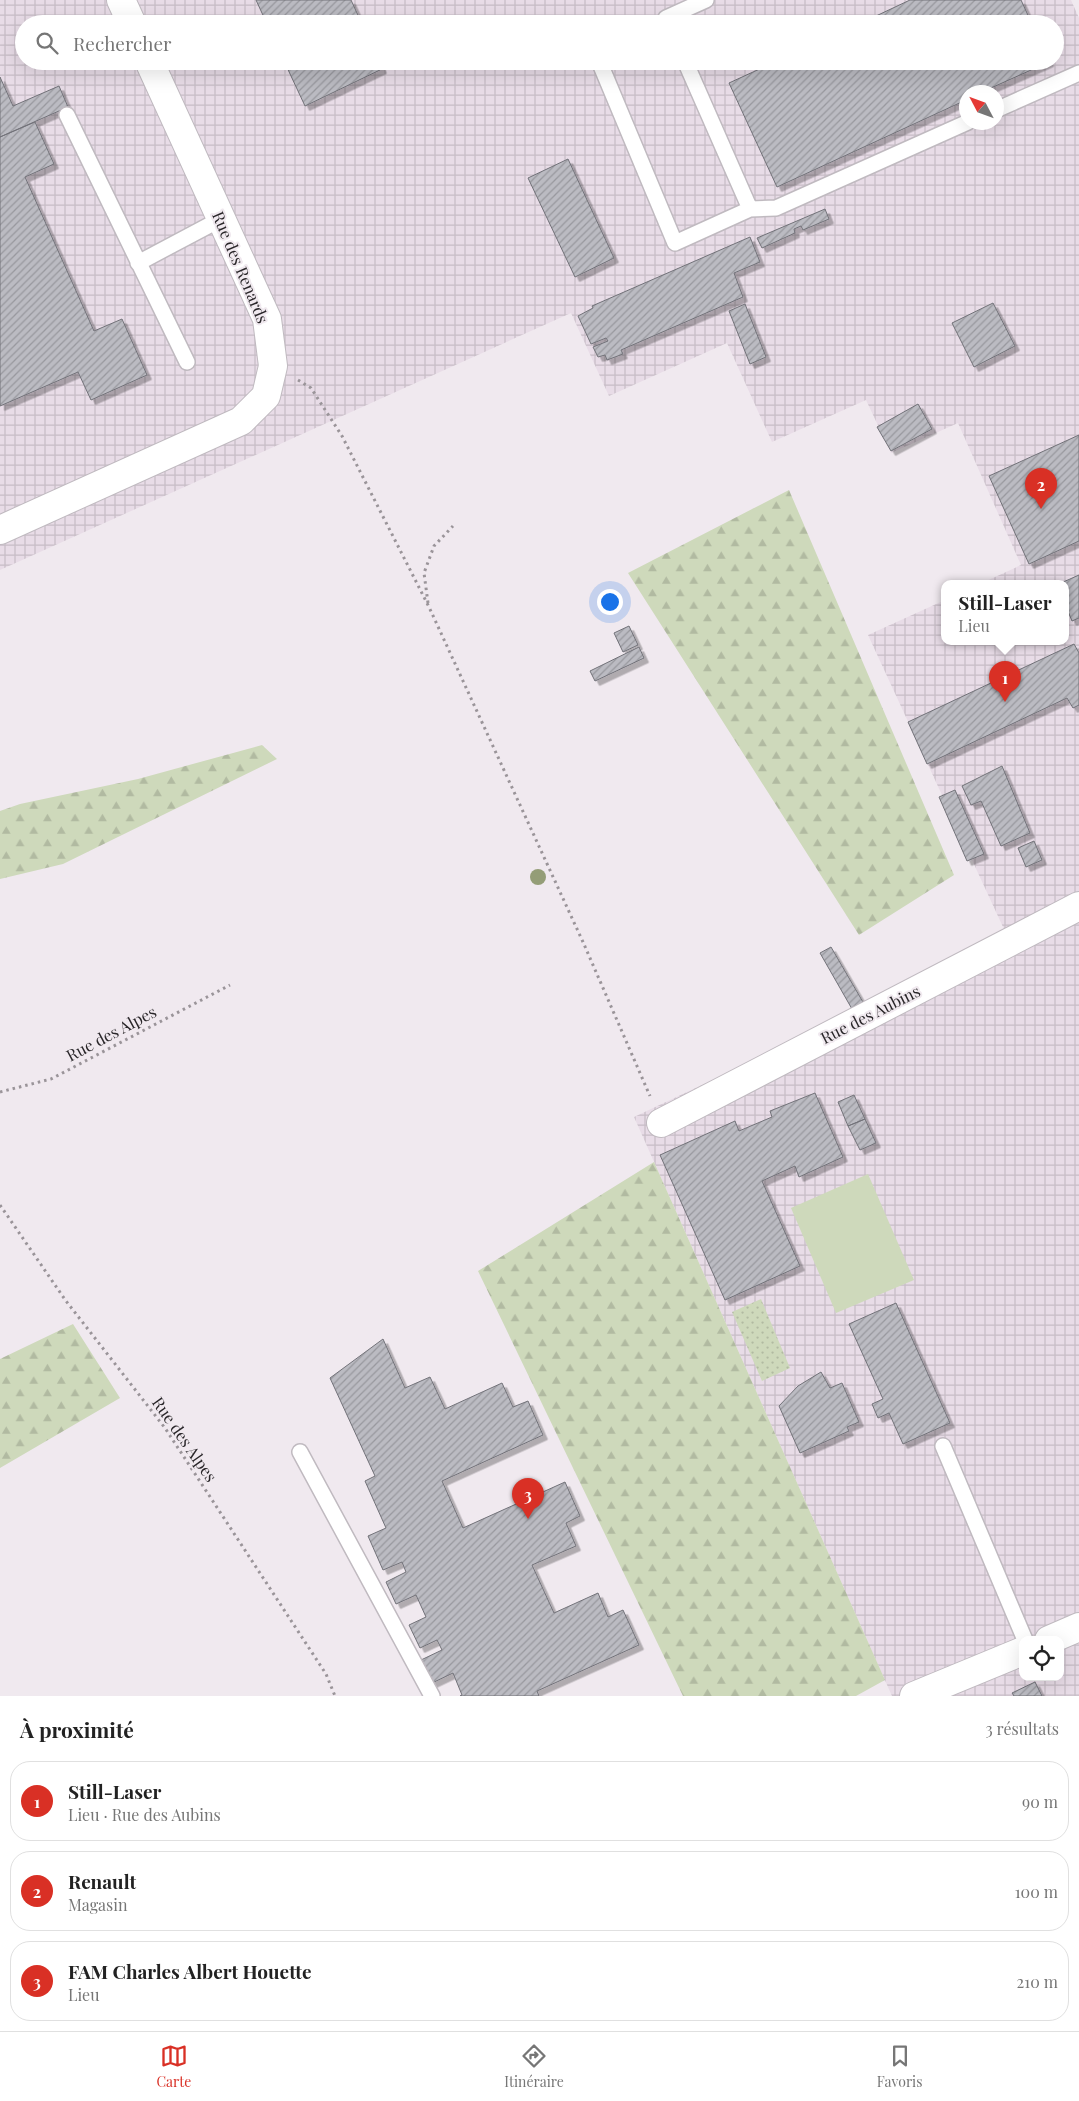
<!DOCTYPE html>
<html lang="fr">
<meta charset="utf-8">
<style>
body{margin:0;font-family:"Playfair Display",serif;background:#f2f2f2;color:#222}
.controls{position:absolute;right:15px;bottom:15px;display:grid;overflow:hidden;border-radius:10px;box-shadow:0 5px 20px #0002}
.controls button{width:45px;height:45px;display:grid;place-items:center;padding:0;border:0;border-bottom:1px solid #e0e0e0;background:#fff;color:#222;font:25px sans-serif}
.compass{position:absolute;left:959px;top:85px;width:45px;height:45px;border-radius:50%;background:#fff;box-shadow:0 5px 20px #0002;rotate:311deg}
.you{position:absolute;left:609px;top:601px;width:18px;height:18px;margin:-12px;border:4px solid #fff;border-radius:50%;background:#1a73e8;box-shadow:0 0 0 8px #1a73e833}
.badge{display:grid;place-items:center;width:32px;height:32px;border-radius:50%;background:#d93025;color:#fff;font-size:16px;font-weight:700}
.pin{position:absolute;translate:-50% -41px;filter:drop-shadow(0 1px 2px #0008)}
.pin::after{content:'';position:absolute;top:26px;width:18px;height:15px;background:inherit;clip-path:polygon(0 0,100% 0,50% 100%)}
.popup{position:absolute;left:941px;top:580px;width:128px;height:65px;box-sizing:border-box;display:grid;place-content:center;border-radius:10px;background:#fff;filter:drop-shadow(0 1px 4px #0005);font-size:16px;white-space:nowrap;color:#767676}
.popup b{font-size:19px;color:#222}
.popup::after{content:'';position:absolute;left:50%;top:100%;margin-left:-10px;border:10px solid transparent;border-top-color:#fff}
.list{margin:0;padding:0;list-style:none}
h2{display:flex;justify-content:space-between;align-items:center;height:65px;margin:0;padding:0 20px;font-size:21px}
h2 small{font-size:16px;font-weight:400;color:#767676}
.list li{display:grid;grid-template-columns:32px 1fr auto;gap:15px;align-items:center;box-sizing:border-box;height:80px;margin:0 10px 10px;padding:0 10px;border:1px solid #e0e0e0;border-radius:20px}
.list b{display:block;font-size:19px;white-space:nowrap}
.list p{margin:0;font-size:16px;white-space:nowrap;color:#767676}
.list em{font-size:16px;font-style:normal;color:#767676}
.icon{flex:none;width:28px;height:28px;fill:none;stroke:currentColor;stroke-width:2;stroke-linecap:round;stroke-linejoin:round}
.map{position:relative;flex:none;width:1079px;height:1696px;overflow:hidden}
.search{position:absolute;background:#fff;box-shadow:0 5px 20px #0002;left:15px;right:15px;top:15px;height:55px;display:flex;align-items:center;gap:12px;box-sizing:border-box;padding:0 18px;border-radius:28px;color:#767676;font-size:19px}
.sheet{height:335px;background:#fff}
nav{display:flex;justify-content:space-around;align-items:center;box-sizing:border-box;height:70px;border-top:1px solid #e0e0e0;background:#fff;font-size:14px;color:#767676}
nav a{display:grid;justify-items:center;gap:2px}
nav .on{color:#d93025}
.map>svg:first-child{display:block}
.industrial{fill:url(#industrial-grid);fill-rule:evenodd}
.forest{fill:url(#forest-firs)}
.park{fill:url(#park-dots)}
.pitch{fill:#ced9bb}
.building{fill:url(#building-hatch);stroke:#727279;filter:url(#shadow)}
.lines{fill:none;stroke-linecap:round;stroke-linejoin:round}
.lane-casing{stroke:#c0bac0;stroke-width:18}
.street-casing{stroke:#c0bac0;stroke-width:30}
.path{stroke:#9a9499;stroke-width:3;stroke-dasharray:2.5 4;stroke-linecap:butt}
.lane{stroke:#fff;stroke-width:15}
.street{stroke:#fff;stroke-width:28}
.tree{fill:#949d77}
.labels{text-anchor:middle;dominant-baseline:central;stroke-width:4;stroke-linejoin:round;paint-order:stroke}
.street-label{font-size:16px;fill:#292629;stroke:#f0e9ef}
</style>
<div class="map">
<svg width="1079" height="1696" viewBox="0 0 1079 1696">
<defs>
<pattern id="industrial-grid" width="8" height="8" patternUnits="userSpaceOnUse" patternTransform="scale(1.25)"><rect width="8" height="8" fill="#e8dce7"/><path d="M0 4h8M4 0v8" fill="none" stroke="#c7bdc6"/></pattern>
<pattern id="forest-firs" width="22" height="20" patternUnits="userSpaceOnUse" patternTransform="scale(1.25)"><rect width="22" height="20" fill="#ced9bb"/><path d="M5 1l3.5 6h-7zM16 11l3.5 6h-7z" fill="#b1baa1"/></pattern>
<pattern id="park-dots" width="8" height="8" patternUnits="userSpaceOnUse" patternTransform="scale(1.25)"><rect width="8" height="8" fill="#ced9bb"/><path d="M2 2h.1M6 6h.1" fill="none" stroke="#b1baa1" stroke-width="1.8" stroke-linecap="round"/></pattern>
<pattern id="building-hatch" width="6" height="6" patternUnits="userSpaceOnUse" patternTransform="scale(1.25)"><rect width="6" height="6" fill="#bbbbc2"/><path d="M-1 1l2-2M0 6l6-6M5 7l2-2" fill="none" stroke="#98989e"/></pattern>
<filter id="shadow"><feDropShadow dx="4.5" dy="4.5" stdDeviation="0" flood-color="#0004"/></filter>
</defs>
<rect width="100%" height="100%" fill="#f0e9ef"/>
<path class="industrial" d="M0,0H1071L1079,18V1696H892L634,1117L1009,940L868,635L945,600V641H1065V583H982L1021,565L958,423L891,453L866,400L772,442L727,343L609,396L571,313L0,570ZM24,24H1055V61H24ZM966,92H996V122H966ZM1023,1640H1060V1677H1023Z"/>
<path class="forest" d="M789,490L954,875L859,935L628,573Z
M262,745L277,759L63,864L0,879V811L20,804L138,779Z
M654,1162L885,1680L856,1696H683L478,1271Z
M73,1324L120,1398L0,1468V1359Z"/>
<path class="park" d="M761,1299L790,1368L762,1381L732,1312Z"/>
<path class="pitch" d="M868,1174L914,1280L836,1313L791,1208Z"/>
<path class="building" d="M256,0H351L362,24H267Z
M910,0H1021L1032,24H859Z
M284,61H379L382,69L305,106Z
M777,61H1049V62L982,92H966V100L777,187L729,83Z
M0,77L13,106L59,86L68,107L0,137Z
M35,122L54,164L25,177L94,331L122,319L147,375L91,400L78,372L0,406V137Z
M568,159L614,258L575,277L528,178Z
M825,209L829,219L803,230L801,226L794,229L795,233L762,248L757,238Z
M750,237L760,262L734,273L743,297L621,350L623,354L607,360L605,355L598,357L593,347L608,341L606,338L591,344L578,316L593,308L592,306Z
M993,303L1015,346L974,367L952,323Z
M745,304L766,357L750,364L729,311Z
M918,404L932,429L891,451L877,427Z
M1079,435V541L1029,564L989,476Z
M1079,575V618L1072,621L1065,604V583H1061Z
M629,626L638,645L623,652L614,633Z
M1074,644L1079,653V705L1073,708L1067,698L927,764L908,722Z
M639,647L644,658L595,681L590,671Z
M1002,766L1030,833L1001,846L981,801L971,805L962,786Z
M955,790L984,854L967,861L939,797Z
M1034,841L1042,860L1026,867L1018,848Z
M831,947L867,1009L856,1016L820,953Z
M815,1093L843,1157L799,1177L795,1166L762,1181L800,1266L725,1300L660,1155L735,1121L739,1131L772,1117L770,1111Z
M854,1095L865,1119L848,1126L838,1102Z
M865,1119L876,1143L860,1150L848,1126Z
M896,1303L950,1423L903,1444L889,1413L878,1418L872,1404L883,1399L849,1324Z
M383,1339L405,1388L430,1377L445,1409L502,1383L513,1407L528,1401L543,1435L442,1481L463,1528L565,1482L580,1516L566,1523L576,1546L532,1565L554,1613L598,1593L608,1617L623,1610L639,1645L537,1691L539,1696H460L462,1695L453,1673L432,1683L421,1660L442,1650L437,1640L420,1648L409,1625L426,1617L416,1595L396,1604L386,1582L406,1572L402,1562L383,1570L368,1536L386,1528L365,1481L375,1476L330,1378Z
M821,1372L830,1388L842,1383L859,1422L847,1427L849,1431L800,1453L779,1406L798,1386Z
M1035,1682L1042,1696H1014L1012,1693Z"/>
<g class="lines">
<g class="lane-casing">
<path id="lane" d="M666,18L706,0
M599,61L675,243L750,209L685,61
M996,110L1079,73
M67,115L187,362
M750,209L776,208L968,122
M138,263L221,219
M943,1446L1025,1640
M300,1452L432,1696"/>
</g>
<g class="street-casing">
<path id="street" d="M121,0L132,24
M0,530L241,421L266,396L273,366L267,319L149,61
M661,1123L1079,906
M1049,1640L1079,1627
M914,1696L1023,1651"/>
</g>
<path class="path" d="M298,380L311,388L342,436L429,607L583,942L650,1096
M428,603L424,573L434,546L453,526
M0,1092L51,1079L230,985
M0,1205L66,1301L165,1428L326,1674L335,1696"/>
<use href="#lane" class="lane"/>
<use href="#street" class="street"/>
</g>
<circle class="tree" cx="538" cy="877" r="8"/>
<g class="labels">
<g class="street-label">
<text transform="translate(241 267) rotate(67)">Rue des Renards</text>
<text transform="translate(870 1014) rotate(-27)">Rue des Aubins</text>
<text transform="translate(111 1033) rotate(-28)">Rue des Alpes</text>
<text transform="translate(185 1439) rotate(55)">Rue des Alpes</text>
</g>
</g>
</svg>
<div class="controls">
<button><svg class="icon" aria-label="locate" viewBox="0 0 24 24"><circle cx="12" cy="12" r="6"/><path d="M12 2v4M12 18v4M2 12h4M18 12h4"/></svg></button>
</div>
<svg class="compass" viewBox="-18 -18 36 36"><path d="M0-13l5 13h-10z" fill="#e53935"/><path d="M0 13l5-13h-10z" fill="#767676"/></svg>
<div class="you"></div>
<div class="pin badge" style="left:1005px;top:702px">1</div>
<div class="popup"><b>Still-Laser</b>Lieu</div>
<div class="pin badge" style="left:1041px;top:509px">2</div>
<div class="pin badge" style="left:528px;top:1519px">3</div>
<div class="search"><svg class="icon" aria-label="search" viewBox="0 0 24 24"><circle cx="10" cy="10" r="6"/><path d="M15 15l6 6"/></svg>Rechercher</div>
</div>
<section class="sheet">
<h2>À proximité<small>3 résultats</small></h2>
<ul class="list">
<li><span class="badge">1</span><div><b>Still-Laser</b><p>Lieu · Rue des Aubins</p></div><em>90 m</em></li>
<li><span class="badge">2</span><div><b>Renault</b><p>Magasin</p></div><em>100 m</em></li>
<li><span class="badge">3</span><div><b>FAM Charles Albert Houette</b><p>Lieu</p></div><em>210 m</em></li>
</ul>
</section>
<nav>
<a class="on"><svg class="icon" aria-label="map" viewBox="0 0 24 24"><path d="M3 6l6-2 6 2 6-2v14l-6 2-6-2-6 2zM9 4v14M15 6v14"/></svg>Carte</a>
<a><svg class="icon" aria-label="directions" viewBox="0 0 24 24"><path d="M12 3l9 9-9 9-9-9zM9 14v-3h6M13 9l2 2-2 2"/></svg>Itinéraire</a>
<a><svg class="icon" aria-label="saved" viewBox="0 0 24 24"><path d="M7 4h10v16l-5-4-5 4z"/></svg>Favoris</a>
</nav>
